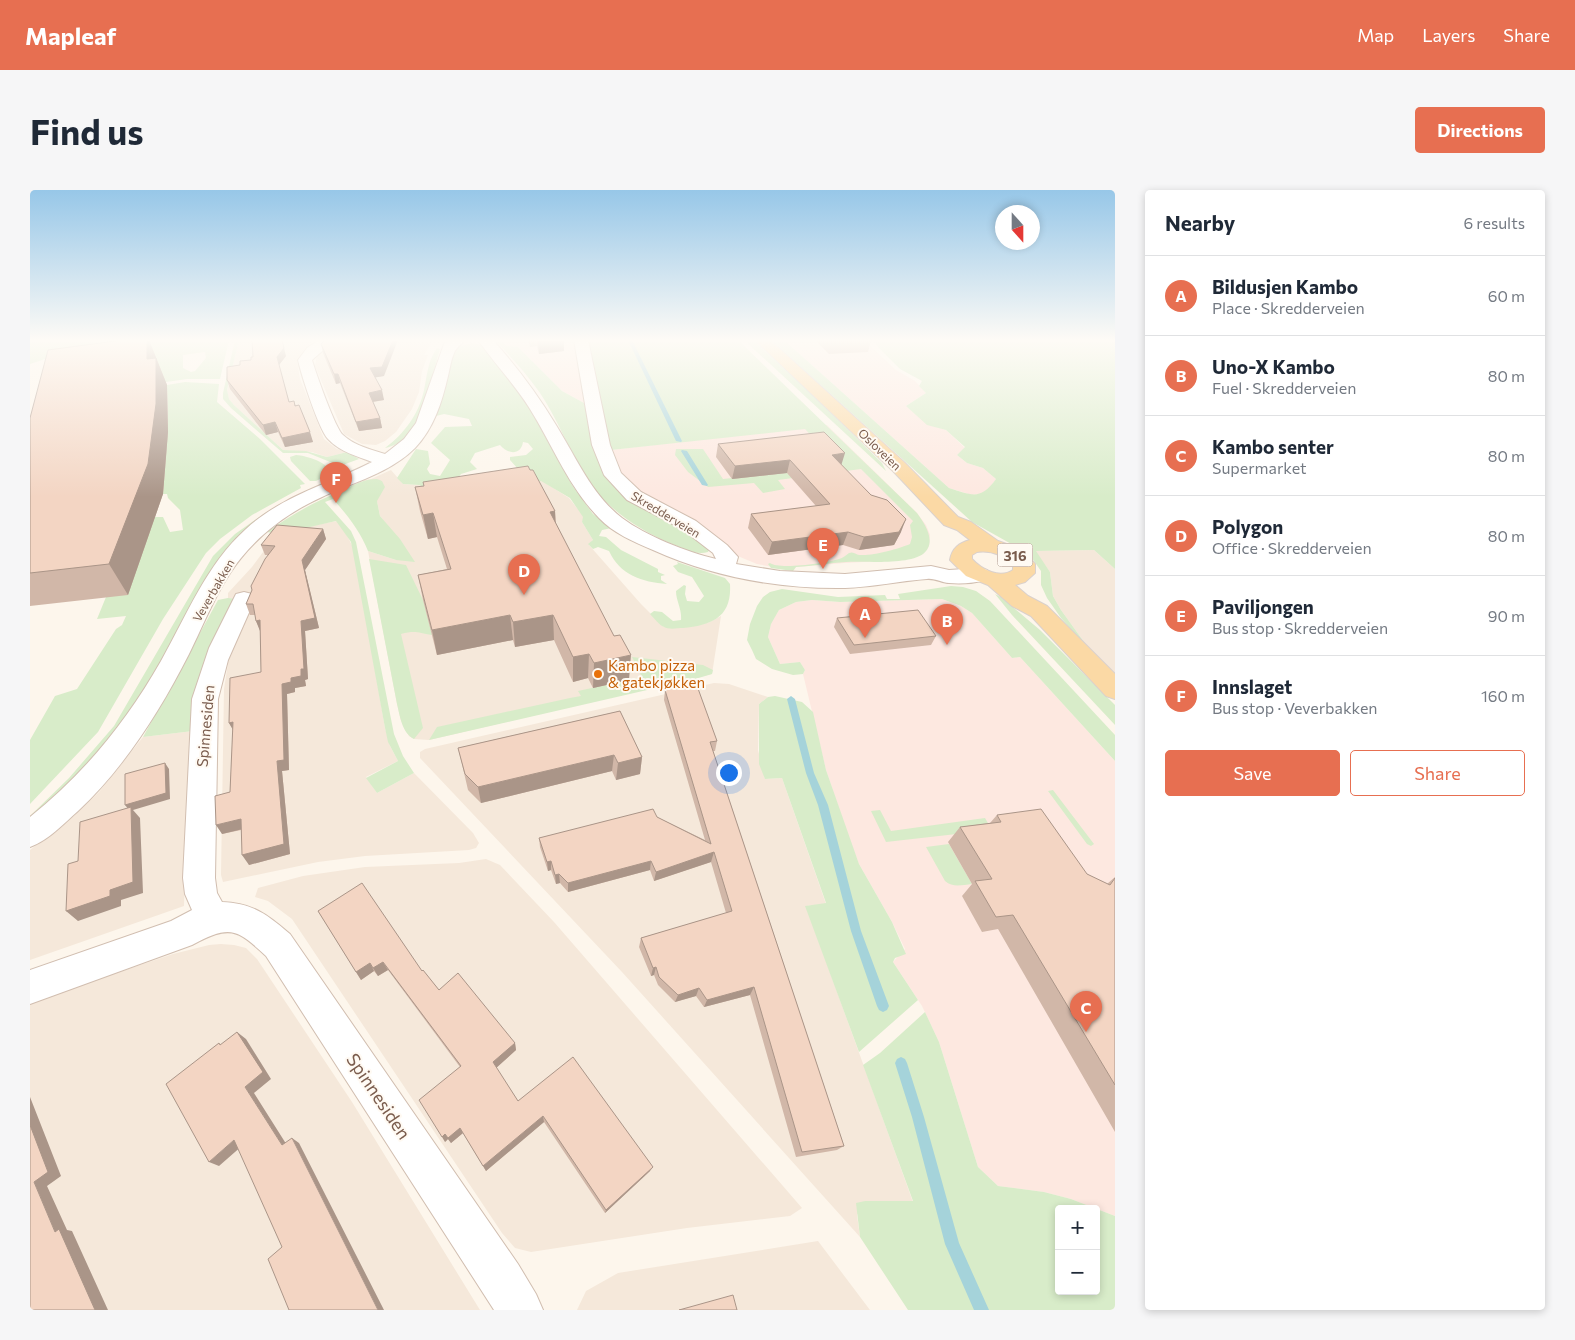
<!DOCTYPE html>
<meta charset="utf-8">
<style>
body{margin:0;font-family:Commissioner,sans-serif;background:#f6f6f7;color:#1f2937}
.controls{position:absolute;right:15px;bottom:15px;display:grid;overflow:hidden;border-radius:5px;box-shadow:0 2px 8px #0003}
.controls button{width:45px;height:45px;display:grid;place-items:center;padding:0;border:0;border-bottom:1px solid #e0e1e3;background:#fff;color:#1f2937;font:25px sans-serif}
.compass{position:absolute;left:965px;top:15px;width:45px;height:45px;border-radius:50%;background:#fff;box-shadow:0 2px 8px #0003;rotate:159deg}
.you{position:absolute;left:698px;top:582px;width:18px;height:18px;margin:-12px;border:4px solid #fff;border-radius:50%;background:#1a73e8;box-shadow:0 0 0 8px #1a73e833}
.badge{display:grid;place-items:center;width:32px;height:32px;border-radius:50%;background:#e76f51;color:#fff;font-size:16px;font-weight:700}
.pin{position:absolute;translate:-50% -41px;filter:drop-shadow(0 1px 2px #0008)}
.pin::after{content:'';position:absolute;top:26px;width:18px;height:15px;background:inherit;clip-path:polygon(0 0,100% 0,50% 100%)}
.list{margin:0;padding:0;list-style:none}
h2{display:flex;justify-content:space-between;align-items:center;height:65px;margin:0;padding:0 20px;font-size:21px}
h2 small{font-size:16px;font-weight:400;color:#747a83}
.list li{display:grid;grid-template-columns:32px 1fr auto;gap:15px;align-items:center;box-sizing:border-box;height:80px;padding:0 20px;border-top:1px solid #e0e1e3}
.list b{display:block;font-size:19px;white-space:nowrap}
.list p{margin:0;font-size:16px;white-space:nowrap;color:#747a83}
.list em{font-size:16px;font-style:normal;color:#747a83}
.actions{display:flex;gap:10px;padding:15px 20px}
.actions a{flex:1;padding:11px 0;border:1px solid #e76f51;border-radius:5px;text-align:center;font-size:18px;color:#e76f51}
.actions .main{background:#e76f51;color:#fff}
.map{position:relative;flex:none;width:1085px;height:1120px;overflow:hidden;border-radius:5px}
header{display:flex;align-items:center;gap:30px;box-sizing:border-box;height:70px;padding:0 25px;background:#e76f51;color:#fff}
header strong{font-size:24px}
nav{display:flex;gap:28px;margin-inline-start:auto;font-size:18px}
.intro{display:flex;align-items:center;justify-content:space-between;box-sizing:border-box;height:120px;padding:0 30px}
h1{margin:0;font-size:35px}
.button{padding:12px 22px;border-radius:5px;background:#e76f51;color:#fff;font-size:18px;font-weight:700}
main{display:flex;gap:30px;padding:0 30px}
aside{flex:1;background:#fff;border-radius:5px;box-shadow:0 2px 8px #0003}
.map>svg:first-child{display:block}
.residential{fill:#f5e8da}
.commercial{fill:#fde8e0}
.green{fill:#d8ecc9;fill-rule:evenodd}
.lines{fill:none;stroke-linecap:round;stroke-linejoin:round}
.stream{fill:#a5d3da;fill-rule:evenodd}
.minor-casing{stroke:#d1beb0;stroke-width:2}
.major-casing{stroke:#dad1cd;stroke-width:2}
.minor{fill:#fff;fill-rule:evenodd}
.major{fill:#fbd9a5;fill-rule:evenodd}
.wall{fill:#d1b7a8}
.shaded-wall{fill:#aa9588}
.building{fill:#f3d5c3;stroke:#aa9588}
.food-dot{fill:#e8710a;stroke:#fffaf3;stroke-width:2}
.labels{text-anchor:middle;dominant-baseline:central;stroke-width:4;stroke-linejoin:round;paint-order:stroke}
.far-street-label{font-size:12px;fill:#7a5c4d;stroke:#fffaf3}
.shield{fill:#fffaf3;stroke:#a28b7f;stroke-width:1}
.shield-label{font-size:14px;font-weight:bold;fill:#7a5c4d}
.food-label{font-size:15px;fill:#c56008;stroke:#fffaf3;text-anchor:start}
.street-label{font-size:15px;fill:#7a5c4d;stroke:#fffaf3}
.near-street-label{font-size:18px;fill:#7a5c4d;stroke:#fffaf3}
</style>
<header>
<strong>Mapleaf</strong>
<nav><a>Map</a><a>Layers</a><a>Share</a></nav>
</header>
<div class="intro"><h1>Find us</h1><a class="button">Directions</a></div>
<main>
<div class="map">
<svg width="1085" height="1120" viewBox="0 0 1085 1120">
<rect width="100%" height="100%" fill="#fdf6ec"/>
<path class="residential" d="M209,150H284L273,161L267,171L270,189L294,249L307,259L317,262L297,267L282,262L253,260L204,215L199,209L197,201Z
M334,150L401,153L394,165H398L392,181L389,202L382,219L366,242L355,251L346,255L332,254L314,244L285,176L287,165L292,159Z
M361,280L373,294L389,295L404,302L511,290L539,308L554,327L552,332L563,350L559,355L611,414L634,437L664,436L680,432L691,426L682,484L399,550L384,549L379,546L371,531L367,514L338,361L366,370L357,335L350,326L347,311L333,290L341,289Z
M307,331L314,340L324,359L355,538L360,556L368,571L336,587L347,603L384,583L443,643L449,653L446,658L439,660L335,666L288,672L193,692L191,685L194,499L208,409L198,408V403L222,377L245,346L259,340Z
M1064,360L1085,379V487L1062,463L1031,420L1023,406L1020,382L1005,361Z
M684,493L699,494L738,507L729,514L728,560L735,589L752,588L796,714L776,716L883,1012L835,1011L827,1025L830,1047L592,782L390,568V562L395,559Z
M163,541L156,633L154,716L0,770V660L44,626L69,602L113,547Z
M456,669L470,675L524,732L772,1018L760,1026L657,1038L501,1062L485,1058L472,1043L262,729L238,711L225,707L228,698L273,686L335,677L429,673Z
M191,754L204,755L216,758L227,769L322,912L450,1120H0V812L143,764L179,755Z
M788,1051L840,1120H547L556,1101L588,1083Z"/>
<path class="commercial" d="M471,150H544L549,166L554,213L532,201L488,157L477,156Z
M754,150H834L866,180L885,191L896,203L876,216L907,237L916,240L935,258L927,265L937,273L953,278L966,289L958,300L952,304L942,305L919,298Z
M797,235L887,323L896,335L900,345L899,356L893,364L873,370L814,373L766,377L763,381L727,374L710,367L662,329L649,321L614,306L591,283L584,270L581,260Z
M912,409L931,416L942,423L982,468L990,467L1085,571V1026L1041,1009L1014,1002L968,996L948,977L909,852L892,816L863,772L875,759L862,732L829,674L819,648L796,580L773,484L775,480L770,472L750,474L738,447L741,433L749,420L766,412L782,410L810,412Z"/>
<path class="green" d="M0,150H199L190,189H157L136,192L18,168L0,174ZM175,162L176,168L165,181L161,182L153,178V165Z
M205,150H209L197,200L199,209L204,215L253,260L276,261L297,267L317,262L329,269L310,276L278,263H253L201,218L193,209V203Z
M465,150H471L477,156L488,157L532,201L554,213L570,273L679,360L678,362C666,366 653,358 642,354C614,342 586,325 567,302C543,273 531,234 510,203C497,184 481,167 465,150Z
M558,150H708L887,323C894,333 908,352 893,364C878,375 836,371 816,372C800,373 783,376 766,377L763,381L741,378L738,374L740,373C749,380 797,373 809,369C813,368 816,365 819,363C824,361 826,365 830,365C843,366 868,359 880,354L882,347L880,335L883,331L831,279L748,290L755,299L733,303L724,293L678,297L658,282L645,265L646,259H673L693,289L810,276L775,239L581,260Z
M714,150H723L788,210L852,273L856,281Z
M741,150H754L919,298C942,305 950,311 966,289L953,278L937,273L927,265L935,257L916,240L897,235L876,216L896,203L889,196L892,191L870,179L848,157L844,150H1085V379L1064,360L1006,361L1020,382L1023,406L1031,420L1062,463L1031,428L1017,408L1011,395V381L999,364L942,332Z
M442,153L453,155L493,206L542,295L563,324L582,338L572,340L569,346L576,347L591,360L628,379V382L635,385L631,386V390L637,394C612,392 590,385 579,361L568,357L563,359L558,354L563,350L552,332L553,327L540,308L511,291L404,302L389,295L373,294L367,288L386,259L398,261L400,274L397,279L400,284L410,286L420,270L401,253L415,237L442,236L439,229L414,224L406,226L421,167L427,157ZM493,252L498,253L503,259L496,265L480,267V270L488,279L428,288L431,284L447,279L440,272L445,263L470,255C477,264 491,266 493,252Z
M407,158L410,159C400,190 394,251 355,258C374,244 389,224 394,200C397,186 398,170 407,158Z
M155,192L189,194L187,212L230,249L275,294L270,295L271,298L222,325L190,349L176,363L133,429L68,542L0,614V550L25,506L47,499L86,439L92,435L96,426L67,429L76,407L125,327H133L140,342L153,340L150,320L138,308L137,304H133L138,235L137,195Z
M266,265C278,266 297,272 302,283L286,291H280L261,271L260,267Z
M347,289L352,291L355,297L347,311L350,326L370,349L385,372L366,370L338,361C330,341 318,326 303,309L295,312L321,341L326,352L364,544L373,566L384,583L347,603L336,588L368,571L358,552L355,538L321,352L306,331L249,344L237,342C261,325 284,312 311,301C324,295 333,289 347,289Z
M238,321H241L72,563L0,631V626L39,588L84,536L183,366L205,344Z
M339,369L376,375L393,410L402,445C388,443 386,440 371,444L393,538L384,549C372,543 370,526 367,514Z
M647,372L695,388L700,394C702,427 682,435 653,438C648,438 639,440 634,437C629,435 624,428 620,424L624,421L632,422L643,431L651,430C652,419 646,411 646,401L654,395L656,396L655,404L657,411L669,412L674,406L662,387L648,382L643,376L648,374Z
M921,396L933,397L946,401L960,411L1085,545V571L990,467L982,468L942,423L931,416L912,409L810,412L782,410L766,412L749,420L741,434L738,447L750,474L770,472L775,480L773,484L763,485L742,479L726,469L722,460L717,450L720,434L727,416L733,407L740,402L752,399L808,407L855,405L857,409H870L868,404Z
M965,404L971,407L1010,440L1085,515V535L982,425Z
M198,408L208,409L163,541L113,547L188,410Z
M602,467L673,475L683,480L682,484L665,489L399,550L407,537L540,508L551,506L548,501L612,487Z
M745,506L772,512L783,522L796,580L829,674L862,732L876,764L865,768L863,772L888,810L829,862L775,716L796,713L752,588L735,589L729,574V514L738,507Z
M1023,600L1064,654L1061,656L1057,654L1018,601Z
M850,620L861,641L955,628L962,640L856,652L841,621Z
M919,654L942,694C932,695 923,698 915,691L896,657Z
M895,822L909,852L948,977L968,996L1014,1002L1041,1009L1085,1026V1120H878L830,1047L826,1013L835,1011H883L833,875L850,863ZM1029,1019H1066V1101H1029Z"/>
<g class="lines">
<path class="stream" d="M598,150H602L652,251L651,252L646,251Z
M652,260L657,261L678,295L677,296L672,295L651,261Z
M761,506L765,509L784,583L798,615L831,741L859,816L857,820L853,822L849,820L847,816L821,741L788,615L776,583L757,509Z
M871,867L875,869L877,873L894,927L929,1053L959,1120H944L915,1054L882,927L865,873L867,869Z"/>
<g class="minor-casing">
<path id="minor" d="M289,150H305L282,170C286,183 305,238 313,245C325,256 340,259 355,264L374,249L386,233L414,154L419,150H435C432,154 427,157 425,161C421,169 420,178 418,186C412,212 404,238 385,258C360,283 324,292 292,307C261,321 233,341 211,368C188,396 175,432 159,464C130,521 95,577 48,621C33,634 19,650 0,657V627C54,584 97,531 131,471C157,425 176,375 216,339C253,305 299,294 342,272C327,266 310,262 298,249C289,240 271,184 268,170L277,158Z
M448,150H463C487,177 508,205 526,235C546,267 561,304 592,328C616,346 657,362 686,369L683,363L652,339L597,310L574,285L562,255L544,150H558L580,255L591,283L611,302L666,331L697,355L708,367L706,374L750,381L815,384L901,376L919,380L949,378L957,380L960,385L957,390C945,393 931,394 919,393C912,393 905,388 897,389C870,391 842,397 815,398C749,399 683,387 623,360C604,352 583,343 569,328C538,296 523,256 500,219C485,195 465,174 448,150Z
M214,402L222,404L225,409L198,470L188,509L185,688L187,703L192,712C222,713 237,724 260,744L488,1074L506,1104L513,1120H464L236,766C206,738 200,735 162,755L0,814V780L141,731L162,720L155,704L153,688L162,509L179,458L206,404Z"/>
</g>
<g class="major-casing">
<path id="major" d="M725,150H740L875,273L928,327L941,332L968,351L988,358L997,365L1005,374V383L995,392L985,395L998,406L1017,416L1085,484V509L1076,506L1001,426L982,416L958,395L936,386L920,370C922,358 929,353 940,350L927,340L914,335L863,281ZM947,362C961,360 973,365 983,375V380C970,389 952,380 942,369V365Z"/>
</g>
<use href="#minor" class="minor"/>
<use href="#major" class="major"/>
</g>
<path class="wall" d="M119,150L137,195L138,242L133,304L98,405L0,416V228Z
M479,150H534V161L509,164L507,156L500,157L498,150L479,151Z
M785,150H841L838,162L799,164Z
M291,154L354,186L345,187L354,210L343,212L350,228L352,238L329,241L310,193L306,194L293,163Z
M256,166L249,175L259,212L266,215L283,252L255,257L248,242L236,245L200,199L197,190L210,175L221,170Z
M688,254L811,275L871,342L864,355L829,360L813,355L738,365L718,338L721,324L786,316L757,283L702,289L686,267Z
M393,292L525,321L526,334L599,490L563,498L558,488L543,492L524,450L485,457L483,450L407,465L393,410L388,385L417,379L407,347L398,349L390,321L385,297L394,296Z
M293,339L296,349L275,380L289,438L275,441L278,489L275,490L276,496L265,498V502L257,504L259,580L252,581L260,664L219,675L211,640L192,644L200,602L203,540L199,533L231,482L230,440L226,431L225,425H220L216,414L238,365H235L231,355Z
M807,428L906,446L901,455L820,464L804,437Z
M635,500L687,551L685,561H683L814,956L807,960L766,967L720,805L674,817L666,806L645,812L628,795L624,785L621,786L609,757L611,748L696,723L681,672L624,691L620,680L538,702L530,693L526,694L521,680L518,681L510,657L509,648L627,627L675,650L634,510Z
M590,521L612,567L610,584L586,590L582,581L451,613L438,600L432,574L428,558Z
M967,625L1057,684L1077,694L1085,687V942L968,739L952,742L932,706L942,694L918,652L930,637L960,633Z
M288,721L392,781L409,800L485,853L486,860L466,878L488,911L620,981L575,1023L514,932L456,981L433,943L421,953L418,949L415,952L430,877L358,780L348,786L344,781L331,790Z"/>
<path class="shaded-wall" d="M117,150H119L137,195L138,242L133,304L98,405L79,374L117,169Z
M252,150L256,166L249,175L247,167Z
M363,150H368L354,186L342,188L340,178Z
M508,150H534V161L509,164Z
M304,184H308L310,193L306,194Z
M352,200L354,210L341,212L339,203Z
M350,228L352,238L329,241L326,232Z
M245,232L248,242L236,245L233,235Z
M280,242L283,252L255,257L252,248Z
M815,263L811,276L802,265Z
M760,270L757,283L702,289L705,276Z
M525,321L526,346L520,322Z
M403,323L407,347L398,349L393,325Z
M876,329L871,342L864,355L829,360L834,347Z
M293,339L296,349L275,380L289,438L275,441L278,489L275,490L276,496L265,498V502L257,504L259,580L252,581L260,664L219,675L212,665L247,571L252,494L261,488L271,431L272,370Z
M818,342L813,355L738,365L742,352Z
M480,425L483,450L407,465L402,440Z
M523,425L524,450L485,457L483,432Z
M230,430V441L226,431Z
M559,464L558,488L543,492V467Z
M601,465L599,490L563,498L564,473Z
M203,532L205,543L199,533Z
M584,565L582,581L451,613L448,597Z
M612,567L610,584L586,590L588,573Z
M135,573L139,579L140,609L103,620L110,628L113,703L91,710V716L48,731L36,721L80,700L100,621L95,615Z
M211,629L217,638L192,644L186,635Z
M684,662L681,672L624,691L626,682Z
M521,671V680L518,681L517,672Z
M621,671L620,680L538,702V693Z
M529,684L530,693L526,694L525,685Z
M353,772L358,780L348,786L343,778Z
M340,773L344,781L331,790L326,782Z
M626,777L624,785L621,786L623,778Z
M724,797L720,805L674,817L677,810Z
M669,798L666,806L645,812L648,805Z
M207,842L216,849L241,889L224,903L260,960L252,955L215,897Z
M485,853L486,860L465,879L463,872Z
M0,907L31,986L17,996L37,1040L42,1041L78,1120H65L25,1042L4,992L0,935Z
M513,926L514,932L456,981L453,976Z
M430,938L433,943L421,953L418,949L415,952L412,947L415,944Z
M262,948L269,953L354,1120H348Z
M204,950L213,955L189,976L179,972Z
M623,977L620,981L575,1023L576,1020Z"/>
<path class="building" d="M93,150H117V169L126,168V214L118,274L79,374L0,383V228L18,160Z
M222,150H252L254,158L247,167L259,212L264,211L265,216L269,215L280,242L252,248L245,232L233,235L197,190V177L210,175V171L221,170V167H223Z
M295,150H363L352,177L340,178L352,200L339,203L350,228L326,232L308,184H304L291,154Z
M794,242L815,263L802,265L841,305L857,310L876,329L869,342L834,347L818,342L742,352L721,324L800,314L760,270L705,276L688,254Z
M498,276L500,280H503L525,321L520,322L584,446L590,445L601,465L564,473L559,464L543,467L523,425L483,432L480,425L402,440L388,385L421,379L403,323L393,325L385,297L394,296L393,292Z
M247,335L293,339L272,370L285,428L271,431L274,479H271V486L261,488V492L252,494L254,570L247,571L254,654L212,665L211,629L186,635L185,606L200,602L203,532L199,533L200,488L231,482L230,430L226,431L223,414H216L222,400L221,396L235,369L245,356L231,355Z
M888,420L906,446L824,455L807,428Z
M666,493L687,551L680,552L814,956L772,962L724,797L677,810L669,798L648,805L629,787L626,777L623,778L611,748L702,721L684,662L626,682L621,671L538,693L529,684L525,685L521,671L517,672L509,648L623,619L627,627L681,654L635,500Z
M590,521L612,567L588,573L584,565L448,597L435,584L428,558Z
M135,573L136,603L95,615V584Z
M101,617L103,692L80,700V706L36,721L38,674L48,671L50,632Z
M1011,619L1057,684L1080,695L1085,688V895L983,725L966,727L945,691L962,689L930,637L971,632L967,625Z
M332,693L392,781L393,780L409,800L428,783L485,853L463,872L488,911L543,867L623,977L576,1020L513,926L453,976L430,938L418,948L415,944L412,947L389,910L431,876L353,772L343,778L340,773L326,782L288,721Z
M207,842L233,882L215,897L252,955L262,948L348,1120H259L238,1069L252,1057L204,950L179,972L136,894L189,853L190,855Z
M0,935L18,982L4,992L25,1042L29,1039L65,1120H0Z
M703,1105L707,1120H649Z"/>
<linearGradient id="sky" x2="0" y2="1"><stop stop-color="#97c7e8"/><stop offset="0.49" stop-color="#fefbf6"/><stop offset="1" stop-color="#fefbf6" stop-opacity="0"/></linearGradient>
<rect width="1085" height="307" fill="url(#sky)"/>
<circle class="food-dot" cx="568" cy="484" r="5"/>
<g class="labels">
<g class="far-street-label">
<text transform="translate(850 259) rotate(44)">Osloveien</text>
<text transform="translate(636 324) rotate(31)">Skredderveien</text>
<text transform="translate(183 400) rotate(-60)">Veverbakken</text>
</g>
<rect class="shield" x="967.5" y="353.5" width="35" height="23" rx="4"/>
<g class="shield-label">
<text x="985" y="365">316</text>
</g>
<g class="food-label">
<text x="578" y="475">Kambo pizza<tspan x="578" dy="17">&amp; gatekjøkken</tspan></text>
</g>
<g class="street-label">
<text transform="translate(175 536) rotate(-85)">Spinnesiden</text>
</g>
<g class="near-street-label">
<text transform="translate(349 906) rotate(56)">Spinnesiden</text>
</g>
</g>
</svg>
<div class="controls">
<button>+</button>
<button>−</button>
</div>
<svg class="compass" viewBox="-18 -18 36 36"><path d="M0-13l5 13h-10z" fill="#e53935"/><path d="M0 13l5-13h-10z" fill="#747a83"/></svg>
<div class="you"></div>
<div class="pin badge" style="left:835px;top:448px">A</div>
<div class="pin badge" style="left:917px;top:455px">B</div>
<div class="pin badge" style="left:1056px;top:842px">C</div>
<div class="pin badge" style="left:494px;top:405px">D</div>
<div class="pin badge" style="left:793px;top:379px">E</div>
<div class="pin badge" style="left:306px;top:313px">F</div>
</div>
<aside>
<h2>Nearby<small>6 results</small></h2>
<ul class="list">
<li><span class="badge">A</span><div><b>Bildusjen Kambo</b><p>Place · Skredderveien</p></div><em>60 m</em></li>
<li><span class="badge">B</span><div><b>Uno-X Kambo</b><p>Fuel · Skredderveien</p></div><em>80 m</em></li>
<li><span class="badge">C</span><div><b>Kambo senter</b><p>Supermarket</p></div><em>80 m</em></li>
<li><span class="badge">D</span><div><b>Polygon</b><p>Office · Skredderveien</p></div><em>80 m</em></li>
<li><span class="badge">E</span><div><b>Paviljongen</b><p>Bus stop · Skredderveien</p></div><em>90 m</em></li>
<li><span class="badge">F</span><div><b>Innslaget</b><p>Bus stop · Veverbakken</p></div><em>160 m</em></li>
</ul>
<div class="actions"><a class="main">Save</a><a>Share</a></div>
</aside>
</main>
